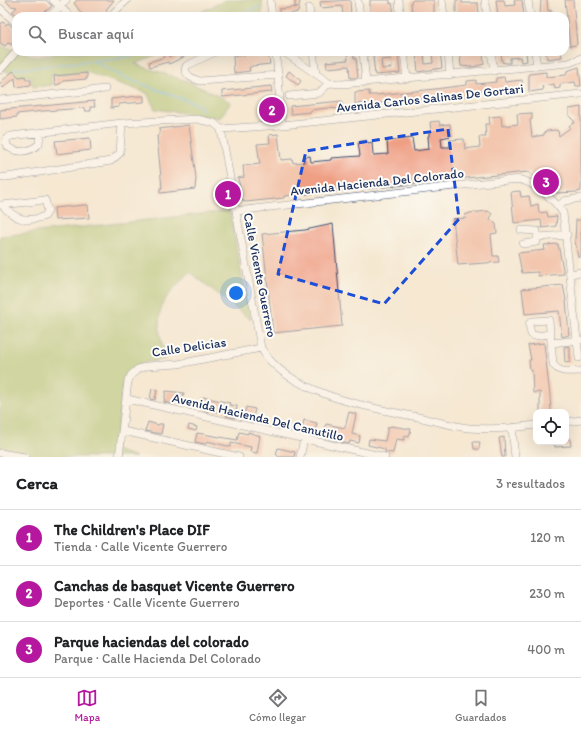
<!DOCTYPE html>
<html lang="es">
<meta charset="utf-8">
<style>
body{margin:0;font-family:Itim,sans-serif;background:#f2f2f2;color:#202124}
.controls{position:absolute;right:12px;bottom:12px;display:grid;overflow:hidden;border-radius:8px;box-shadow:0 4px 16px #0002}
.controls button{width:36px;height:36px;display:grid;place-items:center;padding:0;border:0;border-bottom:1px solid #e0e0e0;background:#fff;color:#202124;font:20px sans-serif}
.you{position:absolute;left:236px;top:293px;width:14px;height:14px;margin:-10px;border:3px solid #fff;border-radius:50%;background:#1a73e8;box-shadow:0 0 0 6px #1a73e833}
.badge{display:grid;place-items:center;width:26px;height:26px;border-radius:50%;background:#b5179e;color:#fff;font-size:13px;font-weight:700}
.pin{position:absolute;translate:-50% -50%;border:2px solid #fff;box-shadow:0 1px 4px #0006}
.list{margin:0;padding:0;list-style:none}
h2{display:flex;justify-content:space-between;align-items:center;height:52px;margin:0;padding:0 16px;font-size:17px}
h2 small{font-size:13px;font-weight:400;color:#757577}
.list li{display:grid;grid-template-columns:26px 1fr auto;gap:12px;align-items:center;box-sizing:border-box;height:56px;padding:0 16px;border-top:1px solid #e0e0e0}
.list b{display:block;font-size:15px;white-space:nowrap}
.list p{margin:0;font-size:13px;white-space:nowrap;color:#757577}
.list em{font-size:13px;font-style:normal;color:#757577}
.icon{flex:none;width:22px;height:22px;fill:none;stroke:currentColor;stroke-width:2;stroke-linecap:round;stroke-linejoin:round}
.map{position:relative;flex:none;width:581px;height:457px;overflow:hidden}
.search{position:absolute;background:#fff;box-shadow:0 4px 16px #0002;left:12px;right:12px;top:12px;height:44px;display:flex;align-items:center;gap:10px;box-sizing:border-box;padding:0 14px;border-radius:12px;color:#757577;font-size:15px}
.sheet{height:220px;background:#fff}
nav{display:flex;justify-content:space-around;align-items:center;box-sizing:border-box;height:56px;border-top:1px solid #e0e0e0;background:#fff;font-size:11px;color:#757577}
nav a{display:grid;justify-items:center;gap:2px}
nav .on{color:#b5179e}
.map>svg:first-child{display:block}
.green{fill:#a3bf66;stroke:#5f7762}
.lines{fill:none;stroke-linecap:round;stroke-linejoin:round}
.stream{stroke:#68b5e2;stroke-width:1.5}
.building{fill:#ef9f84;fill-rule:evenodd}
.minor-casing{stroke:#3c4b6f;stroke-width:8}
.minor{stroke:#fff;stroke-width:7}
.marked{fill:none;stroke:#1d4ed8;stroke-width:3;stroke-dasharray:8 5;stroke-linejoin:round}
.labels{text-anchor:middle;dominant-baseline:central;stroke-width:4;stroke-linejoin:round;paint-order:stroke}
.street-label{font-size:13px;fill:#1b2f5e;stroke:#fdfcf7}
</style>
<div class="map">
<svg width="581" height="457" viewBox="0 0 581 457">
<rect width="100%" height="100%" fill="#fdfcf7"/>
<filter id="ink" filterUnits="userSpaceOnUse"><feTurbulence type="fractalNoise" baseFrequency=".025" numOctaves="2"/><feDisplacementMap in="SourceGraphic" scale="8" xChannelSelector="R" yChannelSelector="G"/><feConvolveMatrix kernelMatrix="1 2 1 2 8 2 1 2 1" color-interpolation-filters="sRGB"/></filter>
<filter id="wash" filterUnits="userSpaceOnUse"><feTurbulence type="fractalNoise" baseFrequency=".012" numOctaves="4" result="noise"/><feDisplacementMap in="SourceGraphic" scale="16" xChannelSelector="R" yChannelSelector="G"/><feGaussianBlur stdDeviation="0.9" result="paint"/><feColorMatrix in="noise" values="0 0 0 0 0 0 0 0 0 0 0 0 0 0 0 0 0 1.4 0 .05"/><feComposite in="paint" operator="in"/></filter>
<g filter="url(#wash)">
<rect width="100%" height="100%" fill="#f5e8d1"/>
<path class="green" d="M226,0H262V14L257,16H192Z
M0,46L38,57L61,52H166L135,64L187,81L231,102L220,118L155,109L147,93L86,72L51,75L52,85L33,87L31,76L17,77L0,68Z
M276,99L278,120L269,121L267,100Z
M229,211L251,320L190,272C169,294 156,302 160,334C161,343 165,350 165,359C147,363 132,361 123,380L115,450L136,457H0V236Z"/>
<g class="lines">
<path class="stream" d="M238,16L260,6
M92,60L123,77L199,105L204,111
M13,69L29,68L125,57L149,52"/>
</g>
<g id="blocks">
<path class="building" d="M5,0H46L52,6L40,16H20L12,12L17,7L11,6Z
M77,0H114L106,10L107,12L105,16H80L82,14L74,3Z
M350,0L351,16H343L342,6L321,8L320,2Z
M370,0H390V4L392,3L394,14L392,16H370Z
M413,0H434V16H412L411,2Z
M456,0H462V3H478L479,15L456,16Z
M496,0H504L505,6L515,5L514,0H522L524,16H498Z
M541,0H547L548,11L551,10V16H540Z
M565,0H573L577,44L576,45L570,46Z
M295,1H300L298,12L279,16V9L298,7H295Z
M3,22L6,25L8,23L16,30V46L8,43L5,46L0,43V25Z
M181,52H194L169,64L168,62L150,67L149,62L165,57L164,55L168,54L170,57Z
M250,52H268L270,64L252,66L249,68L250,71L234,73L233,56L250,54Z
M347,52H353L354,58H356L358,77L356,78H350L349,66L327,68L326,62L348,60Z
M374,52H396L398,54L400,73L375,75L373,56H375ZM391,59L392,68L382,69L381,60Z
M416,52H424L425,64L433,63L432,52H440L442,68L418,72Z
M468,52H483L484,64L473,67L461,66L460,54Z
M501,52H526L527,61L521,62L520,57L510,58V63H505L502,62Z
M546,52H561L562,57L547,59Z
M579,67L581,86H576L575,82L560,84V88L555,89L554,84L542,86L543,90L529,92V74L546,72V77L566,75L567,71Z
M13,71L19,77L25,76L26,80H31V85L16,87L15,78L3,88L0,83Z
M289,71L301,81L298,85L286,76Z
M87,73V79L63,81L60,84L55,85L54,76Z
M504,77L505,82L522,80L523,91L518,92V88L477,92V95L444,99V96L436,97V100L424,102V98L378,103L379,107H367L366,103L355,104V92L369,91V95H377L435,89L467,85V81L476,80V84L496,82V78Z
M271,86L272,92L222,97V91Z
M137,96H144V102L119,104V107L111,108V99Z
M94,101L95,107H90L91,111H85L84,108L44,111L17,114V117L0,119V110Z
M342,101V106L340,107V109L327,108L311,110V112L291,114L290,106Z
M581,107V191L577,192L556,193L554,173L535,177L528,172L456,179V177L445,178V181L284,196V198L246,202L243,201L238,178L244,177L243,166L260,164L257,144L270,143L269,135L278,134L281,160L292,159L293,163L304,162V157L310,156L311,162L331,160V158L360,156L358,141L367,140L368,143L372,142L373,155L388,154L387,141L412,138L414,151L429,149L428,136H429V132H431L430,122L439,121L440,125L450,124L452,136L441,138L442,147H450V140L464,139L465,149L480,147L479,137H486L485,124H490L489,117L501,116L502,126L518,124L517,114L532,113V119L530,120L532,137L544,135V133L547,131L555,130L558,131L559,136L570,128L569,126L575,122L569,116V109Z
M189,125L196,178L195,189L160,193V188H162L157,136L160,135L159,129Z
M90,138L91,150L57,154L55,141Z
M520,191L521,197L529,196L531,206L538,204L539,213L547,212L548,217L557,216L556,226L542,228L541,220L514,223L511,192Z
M84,205H88L89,218L55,220L54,208Z
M488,211L492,214L490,219L496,224L497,233L491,234L493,256H498L499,262L458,265L453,219L466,218L465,215L470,213Z
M576,220H581V257H578L575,241Z
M333,224L342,326L273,333L262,234L305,230Z
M558,244L564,274L538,276V272L522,273L518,253L545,250L544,245Z
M563,285L566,300L569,335L562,337L559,311L525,314L522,289Z
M544,343L550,396L551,412H540V392L533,393L532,370H530L529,360H531L528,345Z
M570,346V362L565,363L564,347Z
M152,389L157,390L155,400L150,399Z
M166,391L184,393L182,402L173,401L172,404L164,402Z
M203,397L230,403L229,405L237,406L235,418L226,416L227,412L218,410L217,412L208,410V412L204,411V408L201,407Z
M246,407L255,409L253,417L244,415Z
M349,412L356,414L352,434L360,436L359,443L350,441L349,444L323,437L326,424L345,428Z
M304,420L317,423L315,432L302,431Z
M148,422L158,425L159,424H163L161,434L145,431Z
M189,425L197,427L196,431L188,429Z
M391,426L411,429L409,437L405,436L404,440L396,439L393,453L385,452V449L368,445L369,439L385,441L388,427H390Z
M239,432L248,434V432L260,436L257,453L250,452L251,447L231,443V447L207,441L206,444L195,442L197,433L237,440Z
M504,437L505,457H502L499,438Z
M566,439H570L571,446L555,447L554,442H566Z
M473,442H480L479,449H474Z
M278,448L295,452L294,457H279L276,454Z"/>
</g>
</g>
<g filter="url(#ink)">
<use href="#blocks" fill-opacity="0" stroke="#3c4b6f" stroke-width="1"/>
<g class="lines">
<g class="minor-casing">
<path id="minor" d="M53,0L70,16
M270,0L272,16
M399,0L400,16
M442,0L444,16
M485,0L487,16
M528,0L530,16
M358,2L360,16
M0,8L16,23
M309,8L310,16
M50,16L66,0
M110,16L127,0
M215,52L186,66L185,70C188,77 193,79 200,81L279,75
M276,52L282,125
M284,52L329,83L342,84L537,66L569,63L581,58
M313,52L316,74
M363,52L366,83
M404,52L407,79
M448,52L450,75
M491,52L494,71
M535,52L537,66
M0,70L16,52
M289,96L319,93L329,83
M0,100L105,89
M221,129L261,348C287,394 371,408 418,417C435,421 452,426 469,428C491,430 514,428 536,425
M40,133L39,144C30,152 18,154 8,147L6,142L7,138L11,136L122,123L197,119L214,123L221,129L282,125L581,94
M0,178L111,161L120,153L122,123
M0,205H2L45,200L48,211L45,216C26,223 16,220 2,205
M559,206L564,201L581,198
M236,211L508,180C512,180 517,179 521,180C536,183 555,201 563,213L579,358
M521,230L537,231V242L523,244
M538,237L567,235
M571,274L581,272
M551,334L534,336L531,334L529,324L532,321L549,320L553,364C559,374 571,371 581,371
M551,343L581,340
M127,399L385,457
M566,422L581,420
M512,428L515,457
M123,431L239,457
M0,453L25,457
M119,457L128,381L131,375L138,369L147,366L178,364L261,348
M300,457L304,439"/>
</g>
<use href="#minor" class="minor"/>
</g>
</g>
<path d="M0 0H581V457H0ZM448,129L459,219L384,304L278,274L306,151Z" fill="#f5e8d1" fill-opacity=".55" fill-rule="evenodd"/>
<path class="marked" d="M448,129L459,219L384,304L278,274L306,151Z"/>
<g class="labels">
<g class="street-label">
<text transform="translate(430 98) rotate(-6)">Avenida Carlos Salinas De Gortari</text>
<text transform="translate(377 182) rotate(-6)">Avenida Hacienda Del Colorado</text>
<text transform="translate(260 275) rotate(79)">Calle Vicente Guerrero</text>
<text transform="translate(189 347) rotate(-8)">Calle Delicias</text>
<text transform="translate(258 417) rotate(13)">Avenida Hacienda Del Canutillo</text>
</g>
</g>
</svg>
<div class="controls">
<button><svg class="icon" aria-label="locate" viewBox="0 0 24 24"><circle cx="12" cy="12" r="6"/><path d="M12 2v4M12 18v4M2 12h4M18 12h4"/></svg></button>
</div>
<div class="you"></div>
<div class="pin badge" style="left:228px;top:194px">1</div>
<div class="pin badge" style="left:272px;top:110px">2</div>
<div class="pin badge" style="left:546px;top:182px">3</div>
<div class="search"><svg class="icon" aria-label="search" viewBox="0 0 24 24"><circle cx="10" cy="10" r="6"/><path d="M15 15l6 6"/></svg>Buscar aquí</div>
</div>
<section class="sheet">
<h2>Cerca<small>3 resultados</small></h2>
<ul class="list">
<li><span class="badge">1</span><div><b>The Children's Place DIF</b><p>Tienda · Calle Vicente Guerrero</p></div><em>120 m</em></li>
<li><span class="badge">2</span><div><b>Canchas de basquet Vicente Guerrero</b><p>Deportes · Calle Vicente Guerrero</p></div><em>230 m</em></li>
<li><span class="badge">3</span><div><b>Parque haciendas del colorado</b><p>Parque · Calle Hacienda Del Colorado</p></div><em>400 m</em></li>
</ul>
</section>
<nav>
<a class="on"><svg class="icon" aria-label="map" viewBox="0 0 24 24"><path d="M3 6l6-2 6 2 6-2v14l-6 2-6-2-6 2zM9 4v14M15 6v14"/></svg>Mapa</a>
<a><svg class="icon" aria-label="directions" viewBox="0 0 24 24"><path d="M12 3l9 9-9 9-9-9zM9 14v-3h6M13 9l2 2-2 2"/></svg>Cómo llegar</a>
<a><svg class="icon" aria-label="saved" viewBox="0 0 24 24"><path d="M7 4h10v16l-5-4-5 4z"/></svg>Guardados</a>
</nav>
